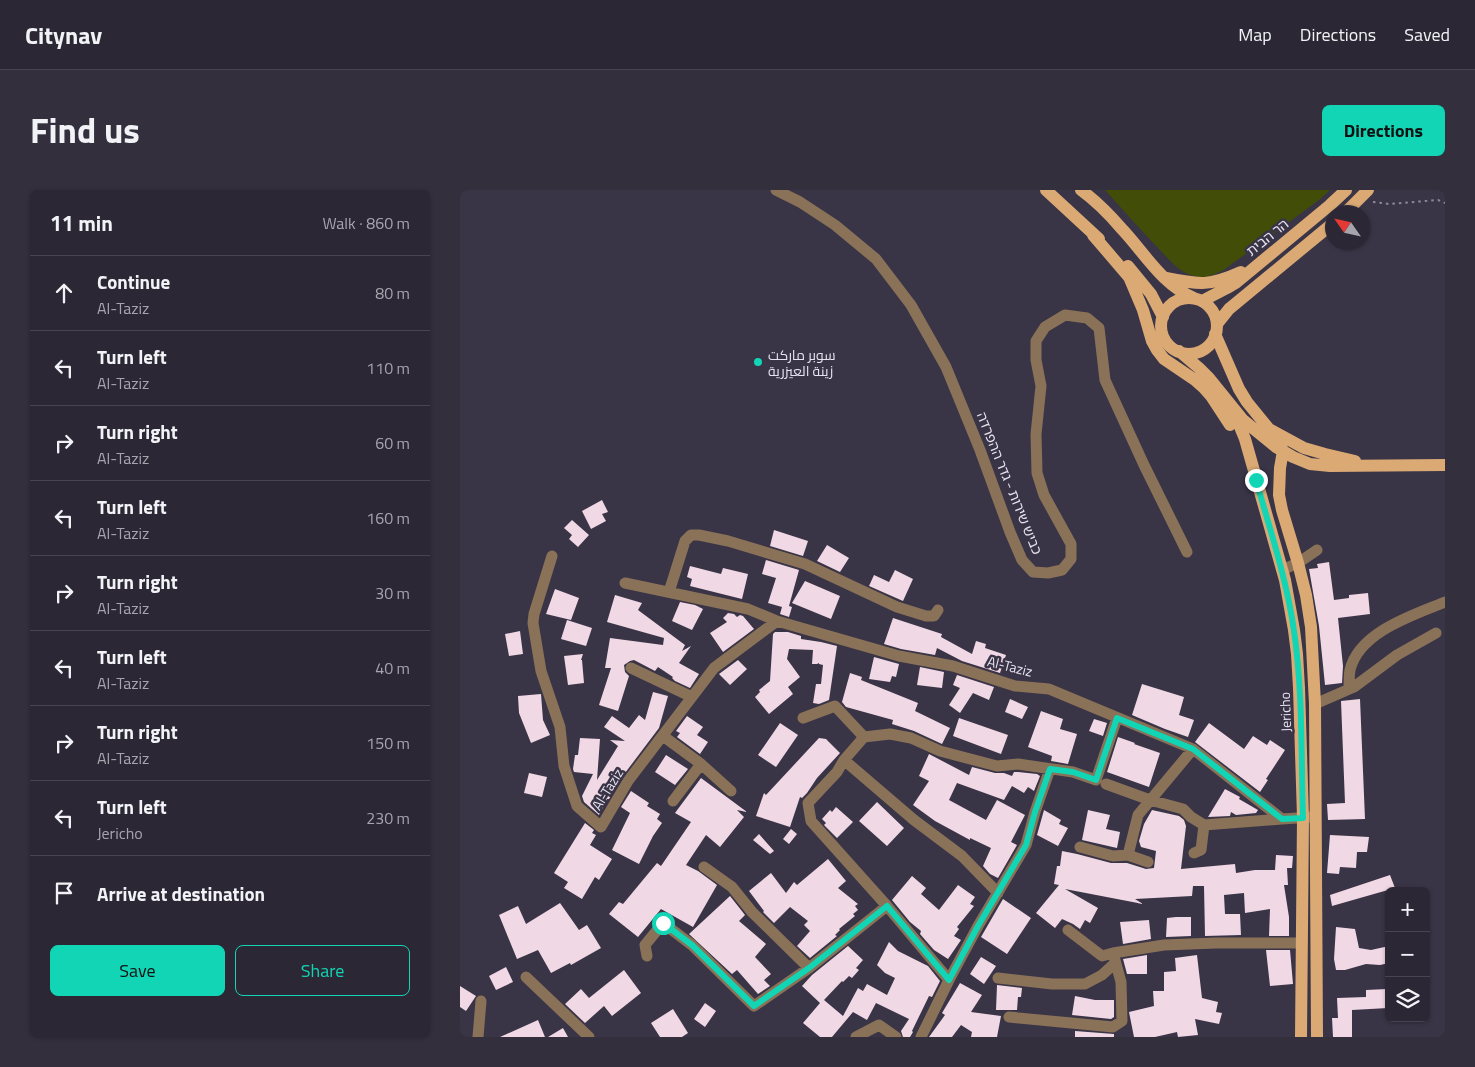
<!DOCTYPE html>
<meta charset="utf-8">
<style>
body{margin:0;font-family:"Titillium Web",Cairo,"Noto Sans Hebrew",sans-serif;background:#342f3d;color:#f1f3f6}
.controls{position:absolute;right:15px;bottom:15px;display:grid;overflow:hidden;border-radius:8px;box-shadow:0 1px 4px #0004}
.controls button{width:45px;height:45px;display:grid;place-items:center;padding:0;border:0;border-bottom:1px solid #484450;background:#2c2735;color:#f1f3f6;font:25px sans-serif}
.compass{position:absolute;left:865px;top:15px;width:45px;height:45px;border-radius:50%;background:#2c2735;box-shadow:0 1px 4px #0004;rotate:304deg}
.stop{position:absolute;width:15px;height:15px;margin:-11px;border:4px solid #11d5b4;border-radius:50%;background:#fff}
.stop.end{background:#11d5b4;border-color:#fff;box-shadow:0 1px 5px #0008}
.list{margin:0;padding:0;list-style:none}
h2{display:flex;justify-content:space-between;align-items:center;height:65px;margin:0;padding:0 20px;font-size:21px}
h2 small{font-size:16px;font-weight:400;color:#a6a5ad}
.list li{display:grid;grid-template-columns:32px 1fr auto;gap:15px;align-items:center;box-sizing:border-box;height:75px;padding:0 20px;border-top:1px solid #484450}
.list b{display:block;font-size:19px;white-space:nowrap}
.list p{margin:0;font-size:16px;white-space:nowrap;color:#a6a5ad}
.list em{font-size:16px;font-style:normal;color:#a6a5ad}
.actions{display:flex;gap:10px;padding:15px 20px}
.actions a{flex:1;padding:11px 0;border:1px solid #11d5b4;border-radius:8px;text-align:center;font-size:18px;color:#11d5b4}
.actions .main{background:#11d5b4;color:#111}
.icon{flex:none;width:28px;height:28px;fill:none;stroke:currentColor;stroke-width:2;stroke-linecap:round;stroke-linejoin:round}
.map{position:relative;flex:none;width:985px;height:847px;overflow:hidden;border-radius:8px}
header{display:flex;align-items:center;gap:30px;box-sizing:border-box;height:70px;padding:0 25px;background:#2c2735;border-bottom:1px solid #484450}
header strong{font-size:24px}
nav{display:flex;gap:28px;margin-inline-start:auto;font-size:18px}
.intro{display:flex;align-items:center;justify-content:space-between;box-sizing:border-box;height:120px;padding:0 30px}
h1{margin:0;font-size:35px}
.button{padding:12px 22px;border-radius:8px;background:#11d5b4;color:#111;font-size:18px;font-weight:700}
main{display:flex;gap:30px;padding:0 30px}
aside{flex:1;background:#2c2735;border-radius:8px;box-shadow:0 1px 4px #0004}
.map>svg:first-child{display:block}
.green{fill:#424d07}
.building{fill:#f1d8e5}
.lines{fill:none;stroke-linecap:round;stroke-linejoin:round}
.path{stroke:#8d8898;stroke-width:2;stroke-dasharray:2.5 4;stroke-linecap:butt}
.minor{stroke:#8a7258;stroke-width:11}
.major{stroke:#dbaa74;stroke-width:12}
.route{stroke:#11d5b4;stroke-width:6}
.poi-dot{fill:#11d5b4;stroke:#3a3447;stroke-width:2}
.labels{text-anchor:middle;dominant-baseline:central;stroke-width:5;stroke-linejoin:round;paint-order:stroke}
.street-label{font-size:14px;fill:#e6e3ef;stroke:#3a3447}
.poi-label{font-size:14px;fill:#e6e3ef;stroke:#3a3447;text-anchor:start}
</style>
<header>
<strong>Citynav</strong>
<nav><a>Map</a><a>Directions</a><a>Saved</a></nav>
</header>
<div class="intro"><h1>Find us</h1><a class="button">Directions</a></div>
<main>
<aside>
<h2>11 min<small>Walk · 860 m</small></h2>
<ul class="list">
<li><svg class="icon" aria-label="ahead" viewBox="0 0 24 24"><path d="M12 20V5M6 11l6-6 6 6"/></svg><div><b>Continue</b><p>Al-Taziz</p></div><em>80 m</em></li>
<li><svg class="icon" aria-label="left" viewBox="0 0 24 24"><path d="M17 20v-9H6M10 6l-5 5 5 5"/></svg><div><b>Turn left</b><p>Al-Taziz</p></div><em>110 m</em></li>
<li><svg class="icon" aria-label="right" viewBox="0 0 24 24"><path d="M7 20v-9h11M14 6l5 5-5 5"/></svg><div><b>Turn right</b><p>Al-Taziz</p></div><em>60 m</em></li>
<li><svg class="icon" aria-label="left" viewBox="0 0 24 24"><path d="M17 20v-9H6M10 6l-5 5 5 5"/></svg><div><b>Turn left</b><p>Al-Taziz</p></div><em>160 m</em></li>
<li><svg class="icon" aria-label="right" viewBox="0 0 24 24"><path d="M7 20v-9h11M14 6l5 5-5 5"/></svg><div><b>Turn right</b><p>Al-Taziz</p></div><em>30 m</em></li>
<li><svg class="icon" aria-label="left" viewBox="0 0 24 24"><path d="M17 20v-9H6M10 6l-5 5 5 5"/></svg><div><b>Turn left</b><p>Al-Taziz</p></div><em>40 m</em></li>
<li><svg class="icon" aria-label="right" viewBox="0 0 24 24"><path d="M7 20v-9h11M14 6l5 5-5 5"/></svg><div><b>Turn right</b><p>Al-Taziz</p></div><em>150 m</em></li>
<li><svg class="icon" aria-label="left" viewBox="0 0 24 24"><path d="M17 20v-9H6M10 6l-5 5 5 5"/></svg><div><b>Turn left</b><p>Jericho</p></div><em>230 m</em></li>
<li><svg class="icon" aria-label="arrive" viewBox="0 0 24 24"><path d="M6 21V4h12l-3 4 3 4H6"/></svg><div><b>Arrive at destination</b></div></li>
</ul>
<div class="actions"><a class="main">Save</a><a>Share</a></div>
</aside>
<div class="map">
<svg width="985" height="847" viewBox="0 0 985 847">
<rect width="100%" height="100%" fill="#3a3447"/>
<path class="green" d="M645,0H870L859,10L765,79C753,86 741,90 728,84C716,79 707,67 698,58C680,39 663,20 645,0Z"/>
<path class="building" d="M142,310L148,322L142,324L146,331L131,339L122,321Z
M112,330L129,345L118,357L109,349L112,345L104,338Z
M314,340L348,351L343,366L310,356Z
M367,355L389,368L380,382L357,371Z
M306,370L339,380L329,416L332,417L329,427L320,424L322,417L308,413L316,388L302,384Z
M869,372L874,410L889,408V405L908,403L910,424L878,428L883,476L882,493L865,495L859,436L849,379L858,378L857,374Z
M230,376L261,384L263,378L288,384L282,409L230,396L232,389L227,387Z
M435,380L453,389L443,411L409,396L414,385L429,392Z
M345,391L380,406L371,429L332,413Z
M95,399L119,408L111,430L86,424Z
M155,405L182,413L178,420L225,455L222,461L231,456L219,473L239,484L230,498L215,491L212,488L213,487L198,477L195,481L174,470L170,471L164,475L165,482L169,486L158,521L139,515L151,478H145L150,448L203,455L204,448L147,432Z
M220,412L235,415L243,419L232,440L212,431Z
M268,423L274,424L277,427L280,425L283,426L294,439L263,462L250,443L267,432L263,428Z
M433,428L482,444L481,447L512,464L516,451L526,454L525,458L546,465L540,483L502,471L477,458L475,465L441,459L424,454Z
M107,430L132,438L126,456L101,449Z
M60,441L63,464L49,466L45,444Z
M315,442H328L341,446V449L361,452L377,456L369,510L359,514L353,513L356,494H361L363,475L359,474V473L357,474H352L353,460L329,459L327,469L340,487L328,497L333,504L309,524L295,507L300,502L299,500L310,491L313,444Z
M123,464L121,470H122L124,493L108,495L104,466Z
M414,467L439,474L436,487L432,486L430,492L409,489Z
M278,470L287,479L270,495L259,484Z
M460,477L484,482L482,498L457,495Z
M390,483L402,487L401,490L458,513L455,521L490,538L482,554L454,541L432,534L433,530L386,517L382,512Z
M497,485L534,497L529,510L513,503L500,523L489,515L500,498L493,495Z
M682,494L724,507L719,525L734,530L728,547L705,539L672,525Z
M193,502L208,506L199,538L162,587L149,609H147L139,625L124,612L122,606L133,584L114,582L113,579L115,565H118L120,548L140,549L137,590L158,556L150,550L165,551L144,537L152,526L169,538L179,525L185,530Z
M81,504L83,530L90,545L71,553L59,523L58,506Z
M550,509L568,517L562,529L545,522Z
M900,509L905,629L868,630L867,614L885,613L881,511Z
M581,521L603,529L600,539L617,544L608,574L591,571L592,566L568,557Z
M227,526L243,537L237,545L248,552L240,564L217,547L220,543L216,541Z
M499,528L548,545L541,564L493,546Z
M634,529L647,533L643,546L629,541Z
M320,533L338,545L316,577L298,565Z
M749,533L784,559L793,546L807,555L810,550L825,560L806,589L808,590L800,602L735,552Z
M658,547L675,553L674,554L700,563L689,597L647,582Z
M359,548L366,549L380,563L357,588L347,603L342,608L340,607L330,637L296,626L304,603L306,605Z
M469,564L509,585L512,577L535,583H544L552,586L554,582H558L577,584L580,586L574,601L568,597L564,603L552,596L544,610L497,593L489,610L526,630L537,610L565,625L551,652L557,655L538,688L530,684L523,676L531,658L510,648V650L475,631L453,615L469,591L459,586Z
M206,565L228,579L215,595L195,582Z
M69,583L87,587L82,607L64,603Z
M241,588L287,622L277,620L284,627L260,657L246,645L226,675L238,681L257,695L233,737L201,719L178,747L149,724L159,712L163,714L197,673L201,676L231,632L215,623Z
M765,599L780,607L779,609L798,620L796,623L776,625L771,622L770,626L748,627Z
M171,601L189,613L187,616L200,624L197,629L202,633L193,646L179,674L152,660L170,623L161,617Z
M417,612L444,638L427,656L399,631Z
M376,617L393,632L377,648L364,635L366,633L362,629L370,620L372,622Z
M584,620L601,630L599,634L608,638L598,656L577,645Z
M628,620L650,625L646,639L660,642L657,658L622,650Z
M692,620L719,626L724,630L726,636L721,679L775,674L776,683L795,680H815L816,665L833,666L832,678H827L828,695H824L829,727V746H809L810,719L785,723L784,703L764,705L765,724H780L781,745L745,746L744,696H733L732,706L675,709L683,714L605,699L638,718L630,733L625,730L620,739L613,734L602,729L595,738L576,723L599,695L594,694L597,676H600L602,661L617,664L651,673H667L686,679L694,678L696,661L681,657L679,651L684,634Z
M125,633L134,640L132,643L136,645L130,655L152,669L139,690L135,687L122,709L104,698L108,692L94,683Z
M331,639L337,644L329,654L323,649Z
M299,644L314,661L310,664L293,650Z
M870,645L909,647L907,662H897L896,678L880,677L879,684L867,683Z
M368,669L386,691L378,698L398,714L395,716L398,720L393,724L395,726L379,739L380,740L375,745L377,746L350,768L337,756L350,741L344,735L348,731L330,717L314,733L303,722L304,721L289,701L311,683L326,703L334,692L337,695Z
M930,685L935,698L872,716L870,705Z
M452,686L466,698L461,704L479,720L498,695L515,707L510,714L514,716L497,737L499,739L494,746L501,750L488,769L474,760L460,744L461,741L450,732L432,710Z
M270,706L285,725L279,731L306,754L295,767L311,784L304,790L310,796L298,804L277,780L272,784L229,744Z
M543,709L571,728L547,764L521,747Z
M100,713L119,740L127,735L141,758L111,775L110,773L91,783L78,760L57,769L39,725L58,716L66,734Z
M716,727H731V746L706,747L707,728Z
M689,730L691,749L663,754L660,732Z
M876,737L895,739L899,758L911,760L929,756V773L920,775L906,774L885,780H876L874,769Z
M429,752L438,761L468,776L480,791L472,807L469,806L452,841L453,842L450,847H443L441,841L449,829L416,813L407,830L393,822L372,847H360L343,833L360,813L342,796L352,785L388,756L403,770L396,778L399,780L392,788L389,786L383,792L382,791L364,810L383,826L398,798L403,801L407,794L427,805L435,788L425,783L417,775Z
M806,760H830L833,794L810,796Z
M687,765V784H667L663,769Z
M737,765L742,808L758,812L756,822L762,823L759,834L735,829L738,845L718,847L717,842L695,847H674L669,822L694,816L693,801H704V782L716,781L715,768Z
M521,767L536,776L524,794L510,784Z
M46,777L53,792L36,800L29,786Z
M164,780L181,803L152,826L144,816L125,833L105,814L121,799L129,808Z
M500,793L522,805L511,822L541,826L537,847H511L512,842L501,835L492,847H469L485,825L482,823Z
M537,795L562,798L561,807H558L557,820H536Z
M0,796L16,806L6,821L0,817Z
M927,799L928,818L892,820V847H873L872,828H878L877,808L906,807V800Z
M615,806L635,810H654V827L651,829L612,825Z
M245,813L256,821L245,837L234,829Z
M213,819L228,843L222,847H200L191,833Z
M78,830L85,847H40Z
M103,838L108,847H88Z
M615,841L654,844V847H615Z"/>
<g class="lines">
<path class="path" d="M913,12L929,14L978,10L985,13"/>
<path class="minor" d="M316,0L340,12L375,35L416,69L451,115L486,177L520,260L550,342L562,370L573,382L588,383L602,380L611,369V354L584,305L577,283L576,244L581,196L576,170V151L585,137L605,125L627,128L639,138L645,190L684,275L727,362
M92,366L74,424L73,433L81,481L100,537L104,576L117,616L141,637L168,591L254,478L317,431L439,466L493,476L555,496L589,499L733,559L822,629L852,627
M822,380L838,373L857,360
M165,393L288,419L317,431
M209,402L225,351L231,345H239L268,351L345,374L437,417L466,426H474L478,420
M171,478L232,507
M889,499C889,493 889,486 890,480C899,442 953,425 985,412
M855,514L894,497L937,465L976,443
M343,528L375,516L404,547
M203,546L241,574L271,601
M384,570L454,630L502,666L538,703
M646,594L690,610L723,619L731,627L744,635L741,660L734,663
M213,611L241,574
M744,635L822,629
M620,657L653,666L668,665
M688,672L668,665L678,625L733,559
M244,677L272,697L292,722L349,778
M608,740L642,766L653,763
M187,766L185,755L203,733L232,755L294,816L349,778L427,716
M66,787L129,847
M538,788L592,794H625L642,785L655,773
M489,790L427,716L351,631L348,613L377,582L384,570L404,547L430,544L451,548L480,561L537,576L558,574L613,582L636,590L657,528
M549,827L653,837L662,831L661,792L653,763L704,755L756,753H842
M18,847L21,811
M396,847L419,835L436,847
M461,847L489,790L518,736L566,655L575,622L590,579"/>
<path class="major" d="M586,0L639,49
M621,0C636,11 649,24 661,38C684,62 702,95 734,108
M886,22L908,0
M633,45L669,87L683,120L692,151L697,160L704,169L735,190L744,198L751,206L770,235
M668,76L691,104L703,127
M706,88C740,95 750,96 781,82
M701 136a28 28 0 1 1 56 0a28 28 0 1 1-56 0Z
M742,111L767,98L777,92L870,15L886,0
M757,134L769,119L872,34
M755,144L779,199L787,212L809,239L844,258L865,264L895,271
M719,161L739,178L749,188L783,230L816,257L833,267L850,274L870,276L985,275
M765,208L778,232L785,249L825,390L834,440L837,464L839,498L843,627L841,847
M816,244L823,261L820,278L819,305L822,320L838,373L846,405L851,437L855,514L857,847"/>
</g>
<g class="lines">
<path class="route" d="M203,733L232,755L294,816L349,778L427,716L489,790L518,736L566,655L575,622L590,579L613,582L636,590L657,528L733,559L822,629L843,628C841,566 843,502 834,441C827,390 810,340 796,290"/>
</g>
<circle class="poi-dot" cx="298" cy="172" r="5"/>
<g class="labels">
<g class="street-label">
<text transform="translate(807 47) rotate(-39)">הר הבית</text>
<text transform="translate(550 293) rotate(68)">כביש שירות - גדר ההפרדה</text>
<text transform="translate(550 476) rotate(14)">Al-Taziz</text>
<text transform="translate(825 522) rotate(-92)">Jericho</text>
<text transform="translate(147 599) rotate(-58)">Al-Taziz</text>
</g>
<g class="poi-label">
<text x="308" y="164">سوبر ماركت<tspan x="308" dy="16">زينة العيزرية</tspan></text>
</g>
</g>
</svg>
<div class="controls">
<button>+</button>
<button>−</button>
<button><svg class="icon" aria-label="layers" viewBox="0 0 24 24"><path d="M12 4l9 5-9 5-9-5zM3 14l9 5 9-5"/></svg></button>
</div>
<svg class="compass" viewBox="-18 -18 36 36"><path d="M0-13l5 13h-10z" fill="#e53935"/><path d="M0 13l5-13h-10z" fill="#a6a5ad"/></svg>
<div class="stop" style="left:203px;top:733px"></div>
<div class="stop end" style="left:796px;top:290px"></div>
</div>
</main>
